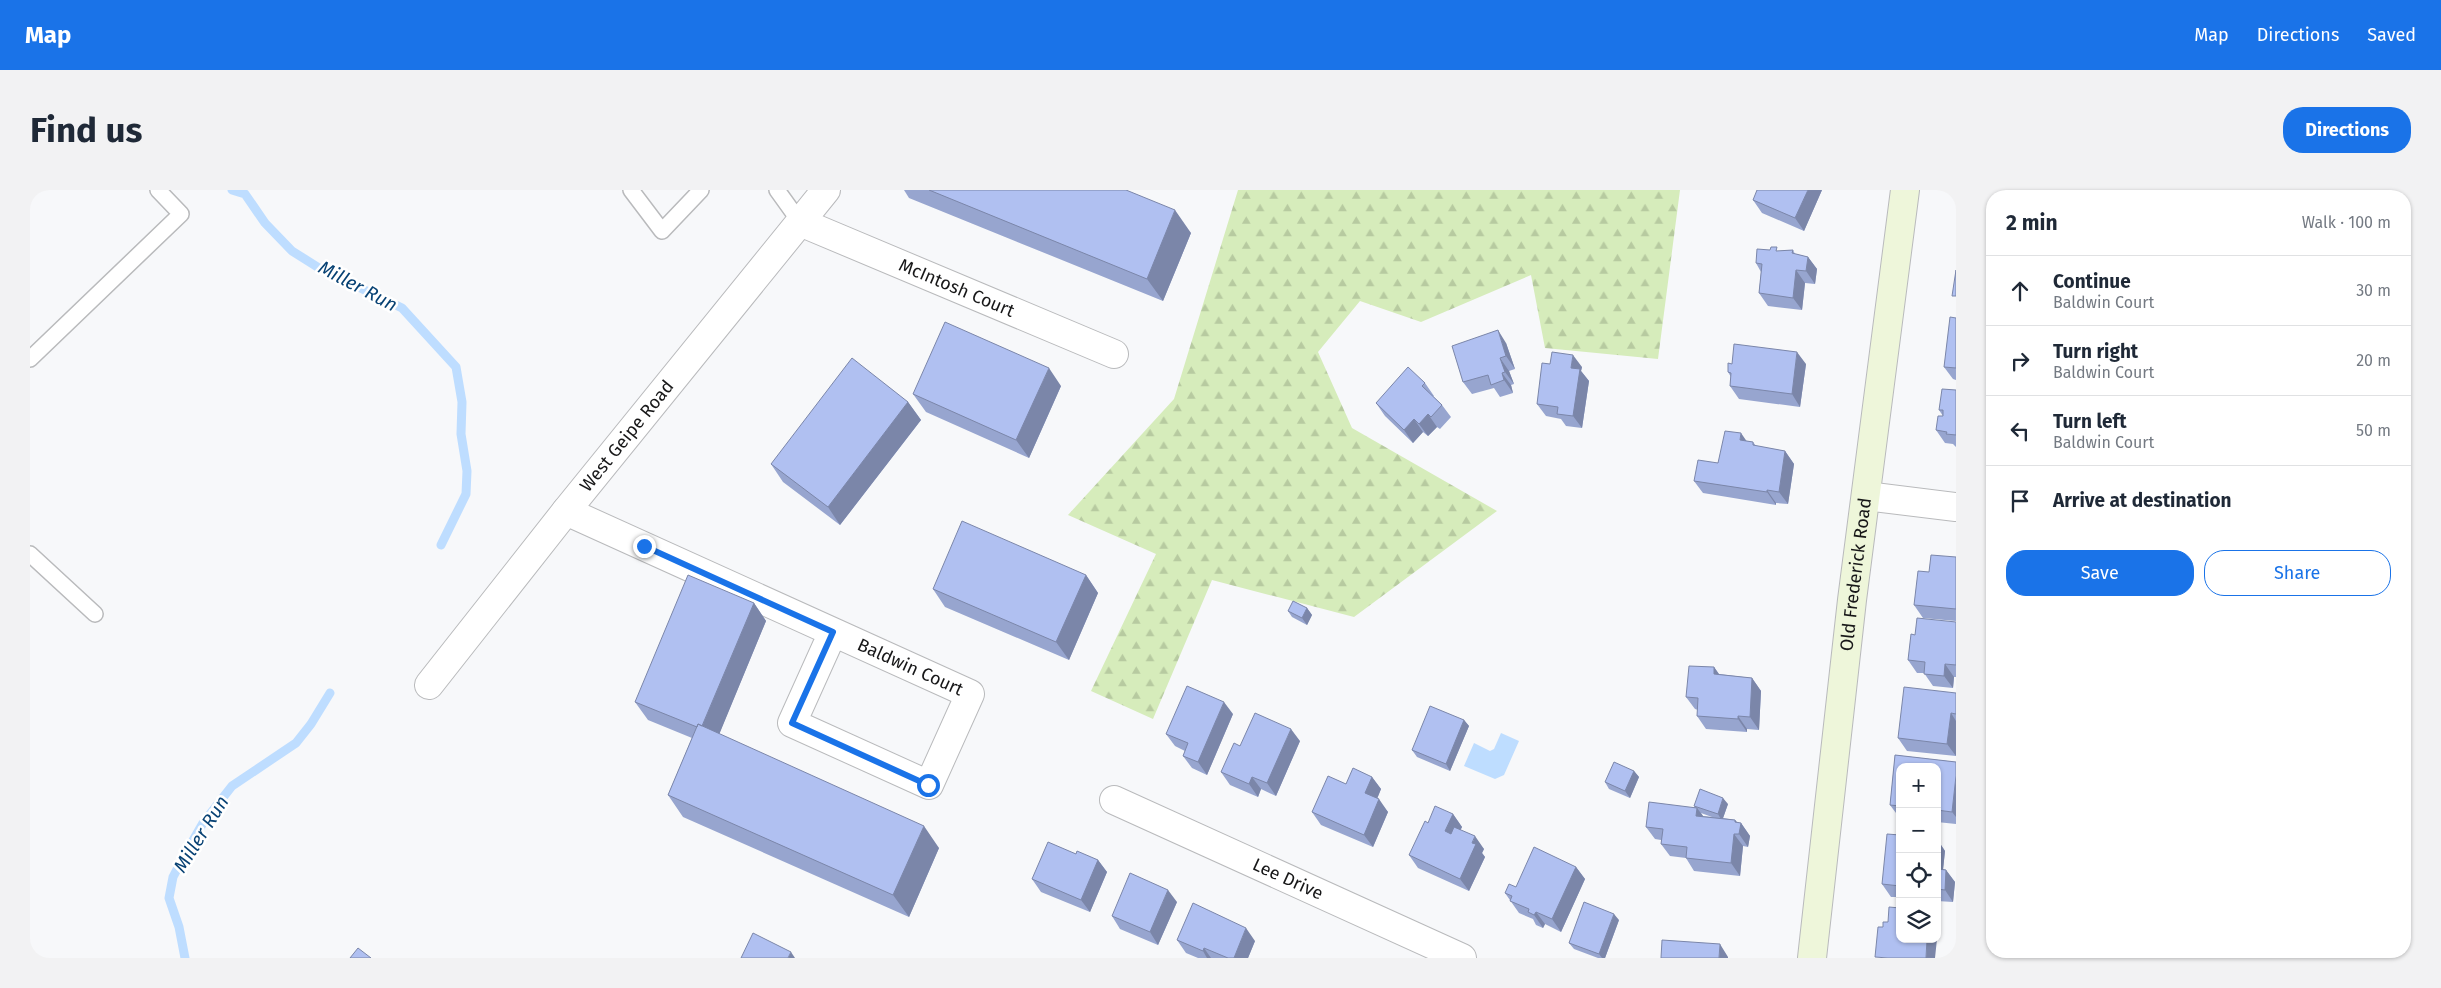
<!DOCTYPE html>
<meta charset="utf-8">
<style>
body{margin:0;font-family:"Fira Sans",sans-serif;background:#f2f2f3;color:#1f2937}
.controls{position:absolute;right:15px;bottom:15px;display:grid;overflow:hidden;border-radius:10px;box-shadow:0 1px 4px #0004}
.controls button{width:45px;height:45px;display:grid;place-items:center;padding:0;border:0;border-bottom:1px solid #e0e1e3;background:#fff;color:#1f2937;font:25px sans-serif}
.stop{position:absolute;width:15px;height:15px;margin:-11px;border:4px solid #1a73e8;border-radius:50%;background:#fff}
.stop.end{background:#1a73e8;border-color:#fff;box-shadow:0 1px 5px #0008}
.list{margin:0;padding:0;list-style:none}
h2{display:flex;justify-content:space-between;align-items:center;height:65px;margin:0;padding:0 20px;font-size:21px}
h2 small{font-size:16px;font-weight:400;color:#747a83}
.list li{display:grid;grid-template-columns:32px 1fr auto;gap:15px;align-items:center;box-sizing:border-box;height:70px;padding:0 20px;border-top:1px solid #e0e1e3}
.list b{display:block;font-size:19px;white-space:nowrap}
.list p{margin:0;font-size:16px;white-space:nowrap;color:#747a83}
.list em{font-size:16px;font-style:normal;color:#747a83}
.actions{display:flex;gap:10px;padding:15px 20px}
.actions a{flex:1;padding:11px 0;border:1px solid #1a73e8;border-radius:20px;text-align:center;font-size:18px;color:#1a73e8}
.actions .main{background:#1a73e8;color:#fff}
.icon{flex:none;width:28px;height:28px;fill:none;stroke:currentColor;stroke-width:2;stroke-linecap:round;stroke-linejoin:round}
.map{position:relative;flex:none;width:1926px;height:768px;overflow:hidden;border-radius:20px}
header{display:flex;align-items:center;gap:30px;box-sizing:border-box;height:70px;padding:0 25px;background:#1a73e8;color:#fff}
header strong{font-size:24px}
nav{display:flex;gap:28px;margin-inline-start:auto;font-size:18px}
.intro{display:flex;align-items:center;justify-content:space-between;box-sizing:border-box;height:120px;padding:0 30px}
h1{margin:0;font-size:35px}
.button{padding:12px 22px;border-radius:20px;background:#1a73e8;color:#fff;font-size:18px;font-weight:700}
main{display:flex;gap:30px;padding:0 30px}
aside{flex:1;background:#fff;border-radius:20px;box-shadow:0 1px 4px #0004}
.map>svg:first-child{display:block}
.forest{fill:url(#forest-firs)}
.water{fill:#beddff}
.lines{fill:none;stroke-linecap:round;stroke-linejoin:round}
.stream{stroke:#beddff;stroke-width:9}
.lane-casing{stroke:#b9babc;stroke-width:18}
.street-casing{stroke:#b9babc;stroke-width:30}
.secondary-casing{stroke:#b9babc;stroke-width:30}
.lane{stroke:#fff;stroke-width:15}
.street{stroke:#fff;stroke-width:28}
.secondary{stroke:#eef6da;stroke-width:28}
.wall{fill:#97a5cf;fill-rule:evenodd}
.shaded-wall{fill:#7b86a9}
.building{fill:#b0c0f1;stroke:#7b86a9}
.route{stroke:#1a73e8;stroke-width:6}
.labels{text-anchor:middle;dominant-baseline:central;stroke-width:5;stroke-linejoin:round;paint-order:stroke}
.street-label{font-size:18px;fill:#171718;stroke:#fff}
.water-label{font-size:19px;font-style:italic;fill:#084274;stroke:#fff}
</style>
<header>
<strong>Map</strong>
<nav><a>Map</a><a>Directions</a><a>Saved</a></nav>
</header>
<div class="intro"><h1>Find us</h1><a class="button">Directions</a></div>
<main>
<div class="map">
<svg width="1926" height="768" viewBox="0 0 1926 768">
<defs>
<pattern id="forest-firs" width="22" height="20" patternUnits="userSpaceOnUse" patternTransform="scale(1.25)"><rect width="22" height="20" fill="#d6ecbb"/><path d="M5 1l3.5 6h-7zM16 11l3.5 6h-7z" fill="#b7caa0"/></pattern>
</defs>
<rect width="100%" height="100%" fill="#f7f8fa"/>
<path class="forest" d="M1208,0H1650L1628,169L1515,158L1501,85L1391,132L1330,111L1288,162L1322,238L1467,321L1324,427L1182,390L1123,529L1061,501L1126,364L1038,325L1144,209Z"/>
<path class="water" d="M1471,543L1489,551L1474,585L1465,589L1434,576L1444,553L1460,561L1464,559Z"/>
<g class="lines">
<path class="stream" d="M202,0L215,4L235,33L262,61L289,78L372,118L426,177L432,212L431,244L437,281L436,304L411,355
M155,768L149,737L139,708L143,687L154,666L173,633L202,596L266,553L281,534L300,503"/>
<g class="lane-casing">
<path id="lane" d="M601,0L632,41L671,0
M747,0L770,32
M0,169L151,24L128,0
M0,364L65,424"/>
</g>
<g class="street-casing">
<g id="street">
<path id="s1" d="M770,32L1084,164"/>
<path d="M1836,306L1926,317"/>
<path id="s2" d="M536,321L940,504L899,595L762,533L803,442"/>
<path id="s3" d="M399,495L536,321L796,0"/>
<path id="s4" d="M1084,610L1432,768"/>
</g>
</g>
<g class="secondary-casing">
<g id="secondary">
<path id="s5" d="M1782,768L1822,410L1875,0"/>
</g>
</g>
<use href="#lane" class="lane"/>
<use href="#street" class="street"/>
<use href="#secondary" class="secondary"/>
</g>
<path class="wall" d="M874,0H1096L1161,43L1133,111L879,8Z
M1792,0L1774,41L1732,23L1723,10Z
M1763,60L1765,64L1778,67L1787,79L1785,94L1775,93L1772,120L1738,116L1729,103L1731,82L1726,73L1749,61Z
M1926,128V190L1923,189L1914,177Z
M1476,153L1485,179L1479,181L1484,194L1481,195L1483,203L1470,207L1464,198L1442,204L1433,192Z
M1520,174L1552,177L1551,181L1559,191L1552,238L1536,236L1531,229L1516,226L1507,214Z
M1776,174L1770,217L1709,209L1700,196L1701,187L1698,182Z
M1395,193L1404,206H1403L1412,215L1421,227L1410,239L1407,237L1398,246L1393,242L1383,253L1355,226L1346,213Z
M1031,196L999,268L896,222L883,204Z
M1926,200V257L1923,254L1915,253L1906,240L1913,226L1909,220Z
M878,212L891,230L810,335L753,292L741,274Z
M1716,251L1723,252L1726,256L1755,261L1764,274L1758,314L1746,313V315L1673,303L1664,291Z
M1926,367V431L1893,428L1884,415L1899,382Z
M1056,385L1068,403L1039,470L915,417L903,399Z
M724,413L736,431L689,544L909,658L879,727L653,627L638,605L662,548L618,530L605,512Z
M1277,418L1282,425L1277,435L1262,427L1258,421Z
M1926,432V487H1924L1923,498L1903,496L1894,483H1887L1878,470L1885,445Z
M1684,477L1689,484L1722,488L1731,501L1729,540L1717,539V542L1676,539L1667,526L1668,520L1665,519L1656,507Z
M1926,503V566L1877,561L1868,548Z
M1203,524L1177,585L1162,578L1153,566L1155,561L1145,556L1136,544Z
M1434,530L1439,536L1420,581L1387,567L1382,560Z
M1270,551L1246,606L1231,599L1228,607L1200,595L1191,582L1210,556Z
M1865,565L1926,572V634L1907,632V577H1870V627H1869L1860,615Z
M1604,581L1609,587L1600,608L1579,599L1575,592Z
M1342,587L1351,599L1347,609L1358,622L1343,657L1291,635L1282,622L1316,594Z
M1698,614L1693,628L1705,630L1708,633H1711L1720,646L1718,657L1713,656L1710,686L1664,681L1656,668L1640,666L1631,654V650L1625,649L1616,637L1665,617L1664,616ZM1671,623L1682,627L1673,626Z
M1423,624L1432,637L1430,640L1454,659L1452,663L1455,667L1439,701L1388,678L1379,665Z
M1870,645V707H1861L1852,694Z
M1907,649L1915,661L1913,679L1916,680L1925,692L1923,712L1907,711Z
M1046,664L1068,670L1077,682L1060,722L1011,702L1002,689Z
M1546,677L1555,689L1531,742L1515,734L1513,738L1506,735L1503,729L1489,723L1475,703L1486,697Z
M1147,712L1128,755L1090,739L1082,726Z
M1589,730L1575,768H1568L1544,759L1539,753Z
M1147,750L1225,751L1218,768H1168L1156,763Z"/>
<path class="shaded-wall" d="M1778,0H1792L1774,41L1765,28Z
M1145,20L1161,43L1133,111L1117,89Z
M1778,67L1787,79L1785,94L1776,81Z
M1766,80L1775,93L1772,120L1763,108Z
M1468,140L1476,153L1485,179L1476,166Z
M1767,162L1776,174L1770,217L1762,204Z
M1543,165L1552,177L1551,181L1559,191L1552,238L1543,226L1541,178Z
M1470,168L1479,181L1484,194L1475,182Z
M1019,178L1031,196L999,268L986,250Z
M1472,183L1481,195L1483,203L1474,190Z
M878,212L891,230L810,335L798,317Z
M1398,224L1407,237L1398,246L1389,234Z
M1384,229L1393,242L1383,253L1374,240Z
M1711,243L1720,256L1710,250Z
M1755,261L1764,274L1758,314L1749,302Z
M1737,300L1746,313V315L1737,302Z
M1056,385L1068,403L1039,470L1026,452Z
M724,413L736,431L684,557L671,539Z
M1277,418L1282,425L1277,435L1272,428Z
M1915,474L1924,487L1923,498L1914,486Z
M1684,477L1693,490L1684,484Z
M1722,488L1731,501L1729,540L1720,527Z
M1194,512L1203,524L1177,585L1168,572Z
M1921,523L1926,531V566L1917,554Z
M1708,526L1717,539V542L1708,529Z
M1434,530L1439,536L1420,581L1416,574Z
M1261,539L1270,551L1246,606L1237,593Z
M1604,581L1609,587L1600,608L1595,601Z
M1926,586V627L1922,622Z
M1222,587L1231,599L1228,607L1219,594Z
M1342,587L1351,599L1344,616L1335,603Z
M1693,608L1698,614L1692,631L1688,624Z
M1349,609L1358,622L1343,657L1334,645Z
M1667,618L1676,630L1666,626Z
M1423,624L1432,637L1424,654L1415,641Z
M1705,630L1710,636L1711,633L1720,646L1718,657L1709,644L1705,632Z
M894,636L909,658L879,727L863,705Z
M1704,644L1713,656L1710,686L1701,673Z
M1445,646L1454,659L1452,663L1455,667L1439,701L1430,689Z
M1907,649L1915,661L1913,680H1916L1925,692L1923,712L1915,700L1907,677Z
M1068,670L1077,682L1060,722L1051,710Z
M1546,677L1555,689L1531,742L1522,729Z
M1138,700L1147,712L1128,755L1120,742Z
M1506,722L1515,734L1513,738L1504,725Z
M1584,724L1589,730L1575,768H1572L1569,764Z
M1907,731L1908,733L1907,746Z
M1216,738L1225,751L1218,768H1204Z
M1897,749H1907L1905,768H1896Z
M1690,754L1698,767V768H1689Z
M1174,758L1181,768H1177L1173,761Z
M761,762L765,768H758Z"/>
<path class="building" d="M899,0H1096L1145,20L1117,89Z
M1727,0H1778L1765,28L1723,10Z
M1741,57H1747L1746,61L1763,60L1762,63L1778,67L1776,81L1766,80L1763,108L1729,103L1732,74L1726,73L1727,59L1740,60Z
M1926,80V106H1922Z
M1920,127L1926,128V178L1914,177Z
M915,132L1019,178L986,250L883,204Z
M1468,140L1476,166L1470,168L1475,182L1472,183L1474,190L1461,195L1458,185L1433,192L1422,156Z
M1704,154L1767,162L1762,204L1700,196L1701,183L1698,182V173L1702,174Z
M1522,162L1543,165L1541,178L1550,179L1543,226L1527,224L1528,217L1507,214L1512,173L1520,174Z
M822,168L878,212L798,317L741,274Z
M1378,177L1395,193L1392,196L1412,215L1401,227L1398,224L1389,234L1384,229L1374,240L1346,213Z
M1912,199L1926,200V245L1916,244L1917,242L1906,240L1908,226H1913V220H1909Z
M1695,241L1711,243L1710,250L1723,252V255L1755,261L1749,302L1737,300V302L1664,291L1668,270L1688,273Z
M932,331L1056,385L1026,452L903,399Z
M1901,365L1926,367V419L1884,415L1888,381L1899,382Z
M658,385L724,413L672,536L668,534L667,537L605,512Z
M1263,411L1277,418L1272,428L1258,421Z
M1887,428L1926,432V475L1915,474L1914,486L1894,484L1895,472L1878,470L1881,444L1885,445Z
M1659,476L1684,477V484L1722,488L1720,527L1708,526V529L1667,526L1668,508L1656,507Z
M1157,496L1194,512L1168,572L1153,566L1158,553L1136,544Z
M1874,497L1926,503V524L1921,523L1917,554L1868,548Z
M1400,516L1434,530L1416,574L1382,560Z
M1225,523L1261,539L1237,593L1222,587L1219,594L1191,582L1204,553L1210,556Z
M668,534L894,636L863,705L638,605Z
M1865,565L1926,572V586L1922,622L1907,620V577H1870V616L1860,615Z
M1584,572L1604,581L1595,601L1575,592Z
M1323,578L1342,587L1335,603L1349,609L1334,645L1282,622L1298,586L1316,594Z
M1670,599L1693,608L1688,624L1664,616Z
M1619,612L1667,618L1666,626L1705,630V632L1711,633L1709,644H1704L1701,673L1656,668L1657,657L1631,654L1633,639L1616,637Z
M1405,616L1423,624L1415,641L1421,644L1424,637L1445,646L1442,653L1446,654L1430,689L1379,665L1395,631L1398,633Z
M1857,644L1870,645V696L1852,694Z
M1018,652L1046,664L1047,661L1068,670L1051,710L1002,689Z
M1504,657L1546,677L1522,729L1506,722L1504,725L1498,722L1499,719L1480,711L1482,706L1475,703L1479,694L1486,697Z
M1907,673H1909L1908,679L1916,680L1915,700L1907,699Z
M1100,683L1138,700L1120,742L1082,726Z
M1554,712L1584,724L1569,764L1539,753Z
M1163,713L1216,738L1204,768H1198L1174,758L1173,761L1147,750Z
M1859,717L1870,718V749H1897L1896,768H1858L1845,767L1848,737H1853V732H1858Z
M723,743L761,762L758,768H711Z
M1632,750L1690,754L1689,768H1631Z
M328,758L341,768H320Z"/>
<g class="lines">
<path class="route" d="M614,356L803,442L762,533L898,595"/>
</g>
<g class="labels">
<g class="street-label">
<text stroke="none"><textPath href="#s1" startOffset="170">McIntosh Court</textPath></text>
<text stroke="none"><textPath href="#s3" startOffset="318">West Geipe Road</textPath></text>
<text stroke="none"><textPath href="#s5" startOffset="386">Old Frederick Road</textPath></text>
<text stroke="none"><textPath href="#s2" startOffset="378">Baldwin Court</textPath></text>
<text stroke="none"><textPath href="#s4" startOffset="191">Lee Drive</textPath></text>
</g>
<g class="water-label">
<text transform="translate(328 96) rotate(28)">Miller Run</text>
<text transform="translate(171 644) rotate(-58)">Miller Run</text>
</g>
</g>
</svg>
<div class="controls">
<button>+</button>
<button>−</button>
<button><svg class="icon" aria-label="locate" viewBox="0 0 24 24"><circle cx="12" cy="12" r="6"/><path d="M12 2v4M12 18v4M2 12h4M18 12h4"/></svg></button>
<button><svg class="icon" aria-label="layers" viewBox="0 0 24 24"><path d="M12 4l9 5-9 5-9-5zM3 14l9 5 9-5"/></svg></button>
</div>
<div class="stop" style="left:898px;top:595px"></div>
<div class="stop end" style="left:614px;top:356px"></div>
</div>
<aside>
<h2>2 min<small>Walk · 100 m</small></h2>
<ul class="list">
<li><svg class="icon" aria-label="ahead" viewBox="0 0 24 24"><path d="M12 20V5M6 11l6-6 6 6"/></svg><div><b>Continue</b><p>Baldwin Court</p></div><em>30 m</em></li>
<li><svg class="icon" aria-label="right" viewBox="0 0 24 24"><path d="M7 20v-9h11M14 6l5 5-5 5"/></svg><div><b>Turn right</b><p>Baldwin Court</p></div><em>20 m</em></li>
<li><svg class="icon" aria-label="left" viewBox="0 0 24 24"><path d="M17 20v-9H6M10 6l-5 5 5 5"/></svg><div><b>Turn left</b><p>Baldwin Court</p></div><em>50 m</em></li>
<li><svg class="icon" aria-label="arrive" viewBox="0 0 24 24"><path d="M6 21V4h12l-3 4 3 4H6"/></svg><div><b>Arrive at destination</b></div></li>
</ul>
<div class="actions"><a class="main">Save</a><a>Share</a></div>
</aside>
</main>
